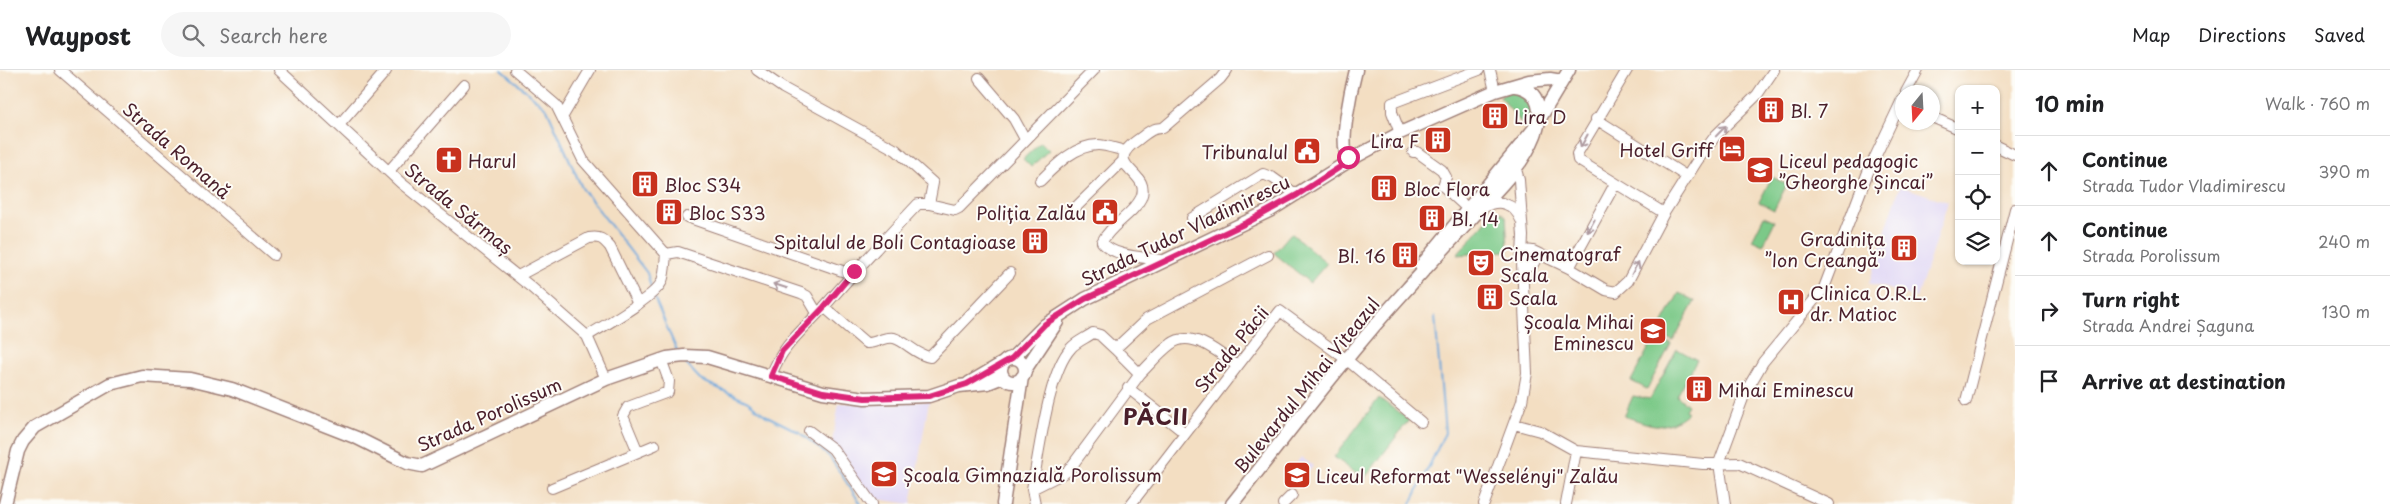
<!DOCTYPE html>
<meta charset="utf-8">
<style>
body{margin:0;font-family:"Playpen Sans",sans-serif;background:#f6f6f6;color:#202124}
.controls{position:absolute;right:15px;top:15px;display:grid;overflow:hidden;border-radius:10px;box-shadow:0 1px 4px #0004}
.controls button{width:45px;height:45px;display:grid;place-items:center;padding:0;border:0;border-bottom:1px solid #e0e0e0;background:#fff;color:#202124;font:25px sans-serif}
.compass{position:absolute;left:1895px;top:15px;width:45px;height:45px;border-radius:50%;background:#fff;box-shadow:0 1px 4px #0004;rotate:198deg}
.stop{position:absolute;width:15px;height:15px;margin:-11px;border:4px solid #db2777;border-radius:50%;background:#fff}
.stop.end{background:#db2777;border-color:#fff;box-shadow:0 1px 5px #0008}
.list{margin:0;padding:0;list-style:none}
h2{display:flex;justify-content:space-between;align-items:center;height:65px;margin:0;padding:0 20px;font-size:21px}
h2 small{font-size:16px;font-weight:400;color:#757577}
.list li{display:grid;grid-template-columns:32px 1fr auto;gap:15px;align-items:center;box-sizing:border-box;height:70px;padding:0 20px;border-top:1px solid #e0e0e0}
.list b{display:block;font-size:19px;white-space:nowrap}
.list p{margin:0;font-size:16px;white-space:nowrap;color:#757577}
.list em{font-size:16px;font-style:normal;color:#757577}
.icon{flex:none;width:28px;height:28px;fill:none;stroke:currentColor;stroke-width:2;stroke-linecap:round;stroke-linejoin:round}
.map{position:relative;flex:none;width:2015px;height:434px;overflow:hidden}
header{display:flex;align-items:center;gap:30px;box-sizing:border-box;height:70px;padding:0 25px;background:#fff;border-bottom:1px solid #e0e0e0}
header strong{font-size:24px}
nav{display:flex;gap:28px;margin-inline-start:auto;font-size:18px}
.search{width:350px;height:45px;background:#f6f6f6;display:flex;align-items:center;gap:12px;box-sizing:border-box;padding:0 18px;border-radius:28px;color:#757577;font-size:19px}
main{display:flex}
aside{flex:1;background:#fff}
.map>svg:first-child{display:block}
.built{fill:#dfd5f5}
.green{fill:#7bc988;stroke:#62745a}
.lines{fill:none;stroke-linecap:round;stroke-linejoin:round}
.stream{stroke:#6aa6db;stroke-width:2}
.minor-casing{stroke:#9e7e76;stroke-width:12}
.major-casing{stroke:#9e7e76;stroke-width:15}
.minor{stroke:#fff;stroke-width:10}
.major{stroke:#fff;stroke-width:12}
.oneway{stroke:#ae9aa0}
.route{stroke:#db2777;stroke-width:6}
.labels{text-anchor:middle;dominant-baseline:central;stroke-width:4;stroke-linejoin:round;paint-order:stroke}
.poi-label{font-size:18px;fill:#4a1f2b;stroke:#fdfcf7;text-anchor:start}
.street-label{font-size:18px;fill:#4a1f2b;stroke:#fdfcf7}
.district-label{font-size:22px;font-weight:bold;letter-spacing:1px;fill:#4a1f2b;stroke:#fdfcf7}
</style>
<header>
<strong>Waypost</strong>
<div class="search"><svg class="icon" aria-label="search" viewBox="0 0 24 24"><circle cx="10" cy="10" r="6"/><path d="M15 15l6 6"/></svg>Search here</div>
<nav><a>Map</a><a>Directions</a><a>Saved</a></nav>
</header>
<main>
<div class="map">
<svg width="2015" height="434" viewBox="0 0 2015 434">
<rect width="100%" height="100%" fill="#fdfcf7"/>
<filter id="ink" filterUnits="userSpaceOnUse"><feTurbulence type="fractalNoise" baseFrequency=".02" numOctaves="2"/><feDisplacementMap in="SourceGraphic" scale="10" xChannelSelector="R" yChannelSelector="G"/><feConvolveMatrix kernelMatrix="1 2 1 2 8 2 1 2 1" color-interpolation-filters="sRGB"/></filter>
<filter id="wash" filterUnits="userSpaceOnUse"><feTurbulence type="fractalNoise" baseFrequency=".0096" numOctaves="4" result="noise"/><feDisplacementMap in="SourceGraphic" scale="20" xChannelSelector="R" yChannelSelector="G"/><feGaussianBlur stdDeviation="1.12" result="paint"/><feColorMatrix in="noise" values="0 0 0 0 0 0 0 0 0 0 0 0 0 0 0 0 0 1.4 0 .05"/><feComposite in="paint" operator="in"/></filter>
<g filter="url(#wash)">
<rect width="100%" height="100%" fill="#f3dec2"/>
<path class="built" d="M1900,116L1948,132L1917,228L1869,213Z
M929,331L911,434L870,428L831,379L839,333L897,334Z
M1301,387L1313,396L1297,417L1285,408Z"/>
<path class="green" d="M1520,19L1533,35L1532,41L1523,55L1500,27L1509,21Z
M1041,72L1049,80L1031,97L1023,89Z
M1772,107L1787,114L1774,140L1759,132Z
M1494,142H1500L1506,146L1508,181L1457,185Z
M1764,146L1775,151L1763,175L1752,170Z
M1291,163L1327,193L1310,213L1274,183Z
M1679,223L1695,231L1673,271L1658,262Z
M1655,266L1671,274L1647,319L1631,311Z
M1677,279L1697,290L1677,326L1688,335L1685,340L1688,342C1664,363 1652,355 1624,346L1633,326L1650,329Z
M1379,328L1409,350L1364,409L1334,387Z"/>
<g class="lines">
<path class="stream" d="M502,0L547,39L582,118L647,203L651,217
M654,227L677,281
M686,294L701,310L748,332L765,345L799,362L829,386L861,434
M1411,434L1445,363L1435,246"/>
</g>
</g>
<g filter="url(#ink)">
<g class="lines">
<g class="minor-casing">
<path id="minor" d="M60,0L274,185
M279,0L401,113L531,217L587,266L606,309
M515,0L556,35L583,90L666,184C665,193 665,203 662,211C656,227 603,256 587,266
M757,0L783,18L896,80L933,113L929,134
M1490,0L1495,21
M1627,0L1577,84L1578,90L1664,143
M979,8L1014,49L1025,69
M1906,22L1918,0
M563,46L590,0
M1932,47L1959,59
M1596,49L1686,106
M339,55L386,1
M1400,63L1392,42V33L1479,0
M1996,76L2015,85
M1413,82H1417L1442,100L1446,107L1443,116L1467,138
M1512,96L1517,103L1519,110L1523,166L1522,185
M389,101L464,15
M1040,111C1055,96 1075,75 1098,75C1106,75 1116,79 1125,81
M1483,138C1498,128 1514,133 1521,150
M1074,139L1123,91
M687,147L851,204
M1192,148L1263,104L1273,108L1297,125
M1533,181L1537,187L1532,196H1525L1521,190C1521,183 1526,179 1533,181L1569,198L1606,220L1616,222L1628,211L1664,143L1697,91L1716,65L1757,25L1774,0
M666,184L678,182L801,223L807,226L817,243
M1166,191C1148,187 1114,188 1102,172C1110,155 1133,145 1141,128C1153,100 1098,97 1139,69C1147,63 1153,57 1163,58L1220,9L1227,0
M1569,198L1615,114
M518,206L589,168C600,166 603,169 610,177L638,234
M824,237L866,273C876,274 883,266 894,268C907,272 916,285 930,287L1010,203
M1140,304C1150,294 1160,282 1171,274C1191,258 1221,284 1237,296
M771,306C782,275 803,260 824,237C855,201 886,168 918,134H929L955,140L959,138L1094,0
M1128,318L1185,363
M1966,331L2015,139
M1514,354L1540,361L1576,381L1703,394L1739,393L1829,434
M809,361L833,379L872,434
M638,382L623,346L628,337L668,322L669,311L661,289
M552,418L655,375
M1032,419L1068,401L1140,304L1115,279L1147,249L1268,185
M1035,434L1032,419C1039,385 1048,302 1071,278C1076,272 1086,268 1093,263L1100,265L1115,279
M1131,434L1280,241L1347,290L1421,352
M1283,434L1292,425
M1484,434L1522,331L1527,303L1522,193
M1566,434L1576,381
M1725,434L1719,393L1745,323L1763,292L1824,218L1868,102L1902,30"/>
</g>
<g class="major-casing">
<path id="major" d="M1356,0C1352,15 1338,77 1348,87L1357,86
M1421,196L1533,60L1569,0
M1012,288L1045,255L1085,229L1271,140L1357,86L1400,63L1495,21L1529,11L1550,9L1562,11
M1001 300a12 12 0 1 1 24 0a12 12 0 1 1-24 0Z
M1025,300L1057,252
M969,313L1003,293
M5,434L18,381L23,371L35,357L110,314L142,306L190,309L232,319L357,368L407,393L422,396L606,309L667,288L684,286L707,287L823,322L865,328L929,326L959,316L988,313L1003,307
M1003,434L1022,307
M1232,434C1289,362 1345,287 1407,219C1433,190 1460,162 1486,132C1505,112 1525,91 1535,65C1543,45 1541,19 1515,16"/>
</g>
<use href="#minor" class="minor"/>
<use href="#major" class="major"/>
</g>
<defs><path id="oneway-shaft" d="M-6 0H5M1.5-3L5.5 0L1.5 3" fill="none" stroke-width="1.6" stroke-linecap="round" stroke-linejoin="round" transform="scale(1.25)"/></defs>
<g class="oneway">
<use href="#oneway-shaft" transform="translate(1721 61) rotate(-46)"/>
<use href="#oneway-shaft" transform="translate(1584 71) rotate(119)"/>
<use href="#oneway-shaft" transform="translate(1591 156) rotate(119)"/>
<use href="#oneway-shaft" transform="translate(1635 198) rotate(-62)"/>
<use href="#oneway-shaft" transform="translate(780 216) rotate(-162)"/>
</g>
</g>
<g class="lines" filter="url(#ink)">
<path class="route" d="M854,201L824,237L782,281L771,306L823,322L865,328L929,326L967,314L1012,288L1045,254L1085,229L1248,152L1297,125L1357,86L1348,87"/>
</g>
<defs>
<g id="building-square" transform="scale(1.4375)"><rect x="-9" y="-9" width="18" height="18" rx="4" fill="#c8321e" stroke="#fdfcf7"/><path d="M-4-6H4V6H1V3H-1V6H-4ZM-2.5-4.3h1.7v1.8h-1.7ZM.8-4.3h1.7v1.8H.8ZM-2.5-1h1.7V.8h-1.7ZM.8-1h1.7V.8H.8Z" fill="#fff"/></g>
<g id="hotel-square" transform="scale(1.4375)"><rect x="-9" y="-9" width="18" height="18" rx="4" fill="#c8321e" stroke="#fdfcf7"/><path d="M-6-4.5h1.5V1H6V5H4.5V3h-9V5H-6ZM-4 0a1.8 1.8 0 1 1 3.6 0ZM.5 0V-2.5h3Q6-2.5 6 0Z" fill="#fff"/></g>
<g id="civic-square" transform="scale(1.4375)"><rect x="-9" y="-9" width="18" height="18" rx="4" fill="#c8321e" stroke="#fdfcf7"/><path d="M-.6-6.5H3V-4.5H.6V-3L4-1V1h2V6H-6V1h2V-1L-.6-3ZM-1.2 2.5V6h2.4V2.5Z" fill="#fff"/></g>
<g id="church-square" transform="scale(1.4375)"><rect x="-9" y="-9" width="18" height="18" rx="4" fill="#c8321e" stroke="#fdfcf7"/><path d="M-1.2-6h2.4v3.5h3.3v2.4h-3.3V6h-2.4V-.1h-3.3v-2.4h3.3Z" fill="#fff"/></g>
<g id="university-square" transform="scale(1.4375)"><rect x="-9" y="-9" width="18" height="18" rx="4" fill="#c8321e" stroke="#fdfcf7"/><path d="M0-5L7-2L0 1L-7-2ZM-4 1L0 2.5L4 1V4Q0 6-4 4Z" fill="#fff"/></g>
<g id="theatre-square" transform="scale(1.4375)"><rect x="-9" y="-9" width="18" height="18" rx="4" fill="#c8321e" stroke="#fdfcf7"/><path d="M-5-5.5Q0-4 5-5.5V0Q5 5 0 6Q-5 5-5 0ZM-3.3-2.5H-1v1.5H-3.3ZM1-2.5H3.3v1.5H1ZM-2.8 1Q0 5.5 2.8 1Z" fill="#fff"/></g>
<g id="hospital-square" transform="scale(1.4375)"><rect x="-9" y="-9" width="18" height="18" rx="4" fill="#c8321e" stroke="#fdfcf7"/><path d="M-5-5h3v3.5h4V-5h3V5h-3V1.5h-4V5h-3Z" fill="#fff"/></g>
<g id="school-square" transform="scale(1.4375)"><rect x="-9" y="-9" width="18" height="18" rx="4" fill="#c8321e" stroke="#fdfcf7"/><path d="M0-5L7-2L0 1L-7-2ZM-4 1L0 2.5L4 1V4Q0 6-4 4Z" fill="#fff"/></g>
</defs>
<g fill-rule="evenodd">
<use href="#building-square" x="1771" y="40"/>
<use href="#building-square" x="1495" y="46"/>
<use href="#building-square" x="1438" y="70"/>
<use href="#hotel-square" x="1732" y="79"/>
<use href="#civic-square" x="1307" y="81"/>
<use href="#church-square" x="449" y="90"/>
<use href="#university-square" x="1760" y="100"/>
<use href="#building-square" x="645" y="114"/>
<use href="#building-square" x="1384" y="118"/>
<use href="#building-square" x="669" y="142"/>
<use href="#civic-square" x="1105" y="142"/>
<use href="#building-square" x="1432" y="148"/>
<use href="#building-square" x="1035" y="171"/>
<use href="#building-square" x="1904" y="178"/>
<use href="#building-square" x="1405" y="185"/>
<use href="#theatre-square" x="1481" y="193"/>
<use href="#building-square" x="1490" y="227"/>
<use href="#hospital-square" x="1791" y="232"/>
<use href="#school-square" x="1653" y="261"/>
<use href="#building-square" x="1699" y="319"/>
<use href="#school-square" x="884" y="404"/>
<use href="#school-square" x="1297" y="405"/>
</g>
<g class="labels">
<g class="poi-label">
<text x="1790" y="40">Bl. 7</text>
<text x="1514" y="46">Lira D</text>
<text x="1419" y="70" text-anchor="end">Lira F</text>
<text x="1713" y="79" text-anchor="end">Hotel Griff</text>
<text x="1288" y="81" text-anchor="end">Tribunalul</text>
<text x="468" y="90">Harul</text>
<text x="1779" y="90">Liceul pedagogic<tspan x="1779" dy="21">”Gheorghe Șincai”</tspan></text>
<text x="664" y="114">Bloc S34</text>
<text x="1403" y="118">Bloc Flora</text>
<text x="688" y="142">Bloc S33</text>
<text x="1086" y="142" text-anchor="end">Poliția Zalău</text>
<text x="1451" y="148">Bl. 14</text>
<text x="1885" y="168" text-anchor="end">Gradinița<tspan x="1885" dy="21">”Ion Creangă”</tspan></text>
<text x="1016" y="171" text-anchor="end">Spitalul de Boli Contagioase</text>
<text x="1500" y="183">Cinematograf<tspan x="1500" dy="21">Scala</tspan></text>
<text x="1386" y="185" text-anchor="end">Bl. 16</text>
<text x="1810" y="222">Clinica O.R.L.<tspan x="1810" dy="21">dr. Matioc</tspan></text>
<text x="1509" y="227">Scala</text>
<text x="1634" y="251" text-anchor="end">Școala Mihai<tspan x="1634" dy="21">Eminescu</tspan></text>
<text x="1718" y="319">Mihai Eminescu</text>
<text x="903" y="404">Școala Gimnazială Porolissum</text>
<text x="1316" y="405">Liceul Reformat "Wesselényi" Zalău</text>
</g>
<g class="street-label">
<text transform="translate(177 80) rotate(41)">Strada Romană</text>
<text transform="translate(459 138) rotate(39)">Strada Sărmaș</text>
<text transform="translate(1185 160) rotate(-26)">Strada Tudor Vladimirescu</text>
<text transform="translate(1231 279) rotate(-51)">Strada Păcii</text>
<text transform="translate(1306 315) rotate(-51)">Bulevardul Mihai Viteazul</text>
<text transform="translate(489 344) rotate(-24)">Strada Porolissum</text>
</g>
<g class="district-label">
<text x="1156" y="345">PĂCII</text>
</g>
</g>
</svg>
<div class="controls">
<button>+</button>
<button>−</button>
<button><svg class="icon" aria-label="locate" viewBox="0 0 24 24"><circle cx="12" cy="12" r="6"/><path d="M12 2v4M12 18v4M2 12h4M18 12h4"/></svg></button>
<button><svg class="icon" aria-label="layers" viewBox="0 0 24 24"><path d="M12 4l9 5-9 5-9-5zM3 14l9 5 9-5"/></svg></button>
</div>
<svg class="compass" viewBox="-18 -18 36 36"><path d="M0-13l5 13h-10z" fill="#e53935"/><path d="M0 13l5-13h-10z" fill="#757577"/></svg>
<div class="stop" style="left:1348px;top:87px"></div>
<div class="stop end" style="left:854px;top:201px"></div>
</div>
<aside>
<h2>10 min<small>Walk · 760 m</small></h2>
<ul class="list">
<li><svg class="icon" aria-label="ahead" viewBox="0 0 24 24"><path d="M12 20V5M6 11l6-6 6 6"/></svg><div><b>Continue</b><p>Strada Tudor Vladimirescu</p></div><em>390 m</em></li>
<li><svg class="icon" aria-label="ahead" viewBox="0 0 24 24"><path d="M12 20V5M6 11l6-6 6 6"/></svg><div><b>Continue</b><p>Strada Porolissum</p></div><em>240 m</em></li>
<li><svg class="icon" aria-label="right" viewBox="0 0 24 24"><path d="M7 20v-9h11M14 6l5 5-5 5"/></svg><div><b>Turn right</b><p>Strada Andrei Șaguna</p></div><em>130 m</em></li>
<li><svg class="icon" aria-label="arrive" viewBox="0 0 24 24"><path d="M6 21V4h12l-3 4 3 4H6"/></svg><div><b>Arrive at destination</b></div></li>
</ul>
</aside>
</main>
